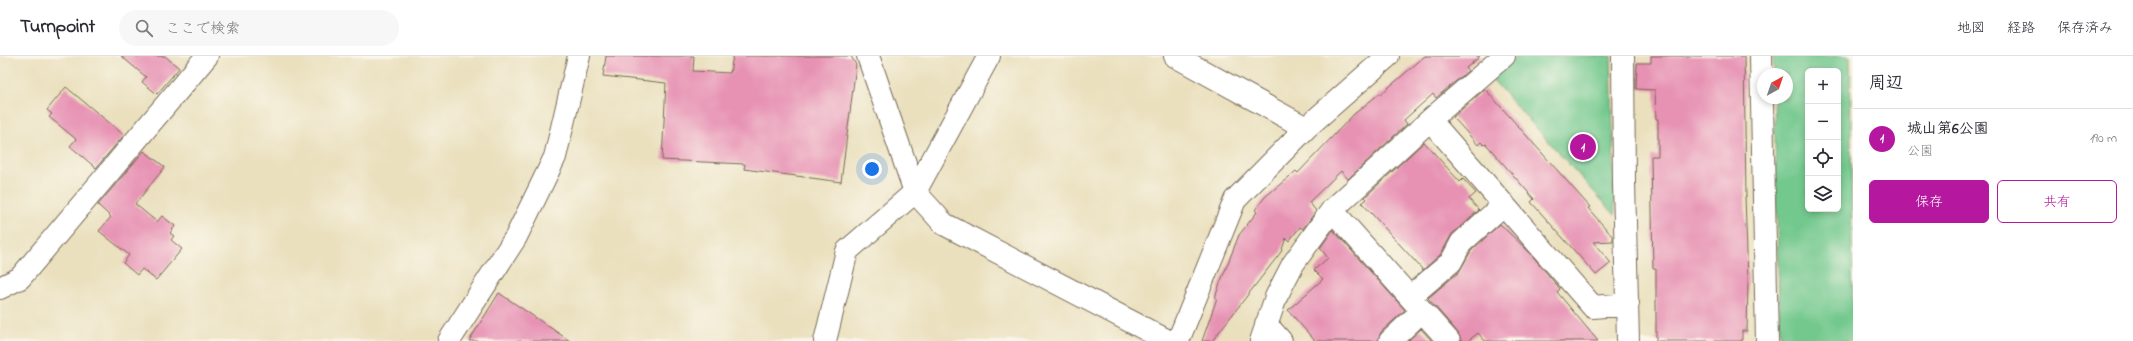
<!DOCTYPE html>
<html lang="ja">
<meta charset="utf-8">
<style>
body{margin:0;font-family:"Indie Flower","Klee One",sans-serif;background:#f7f7f7;color:#2b2b33}
.controls{position:absolute;right:12px;top:12px;display:grid;overflow:hidden;border-radius:6px;box-shadow:0 2px 6px #0003}
.controls button{width:36px;height:36px;display:grid;place-items:center;padding:0;border:0;border-bottom:1px solid #e1e1e2;background:#fff;color:#2b2b33;font:20px sans-serif}
.compass{position:absolute;left:1757px;top:12px;width:36px;height:36px;border-radius:50%;background:#fff;box-shadow:0 2px 6px #0003;rotate:40deg}
.you{position:absolute;left:872px;top:113px;width:14px;height:14px;margin:-10px;border:3px solid #fff;border-radius:50%;background:#1a73e8;box-shadow:0 0 0 6px #1a73e833}
.badge{display:grid;place-items:center;width:26px;height:26px;border-radius:50%;background:#b5179e;color:#fff;font-size:13px;font-weight:700}
.pin{position:absolute;translate:-50% -50%;border:2px solid #fff;box-shadow:0 1px 4px #0006}
.list{margin:0;padding:0;list-style:none}
h2{display:flex;justify-content:space-between;align-items:center;height:52px;margin:0;padding:0 16px;font-size:17px}
h2 small{font-size:13px;font-weight:400;color:#7c7c81}
.list li{display:grid;grid-template-columns:26px 1fr auto;gap:12px;align-items:center;box-sizing:border-box;height:60px;padding:0 16px;border-top:1px solid #e1e1e2}
.list b{display:block;font-size:15px;white-space:nowrap}
.list p{margin:0;font-size:13px;white-space:nowrap;color:#7c7c81}
.list em{font-size:13px;font-style:normal;color:#7c7c81}
.actions{display:flex;gap:8px;padding:12px 16px}
.actions a{flex:1;padding:9px 0;border:1px solid #b5179e;border-radius:6px;text-align:center;font-size:14px;color:#b5179e}
.actions .main{background:#b5179e;color:#fff}
.icon{flex:none;width:22px;height:22px;fill:none;stroke:currentColor;stroke-width:2;stroke-linecap:round;stroke-linejoin:round}
.map{position:relative;flex:none;width:1853px;height:285px;overflow:hidden}
header{display:flex;align-items:center;gap:24px;box-sizing:border-box;height:56px;padding:0 20px;background:#fff;border-bottom:1px solid #e1e1e2}
header strong{font-size:19px}
nav{display:flex;gap:22px;margin-inline-start:auto;font-size:14px}
.search{width:280px;height:36px;background:#f7f7f7;display:flex;align-items:center;gap:10px;box-sizing:border-box;padding:0 14px;border-radius:22px;color:#7c7c81;font-size:15px}
main{display:flex}
aside{flex:1;background:#fff}
.map>svg:first-child{display:block}
.green{fill:#72c88d;stroke:#567956;fill-rule:evenodd}
.building{fill:#e792b3}
.lines{fill:none;stroke-linecap:round;stroke-linejoin:round}
.minor-casing{stroke:#786a56;stroke-width:24}
.minor{stroke:#fff;stroke-width:22}
</style>
<header>
<strong>Turnpoint</strong>
<div class="search"><svg class="icon" aria-label="search" viewBox="0 0 24 24"><circle cx="10" cy="10" r="6"/><path d="M15 15l6 6"/></svg>ここで検索</div>
<nav><a>地図</a><a>経路</a><a>保存済み</a></nav>
</header>
<main>
<div class="map">
<svg width="1853" height="285" viewBox="0 0 1853 285">
<rect width="100%" height="100%" fill="#fbf7ec"/>
<filter id="ink" filterUnits="userSpaceOnUse"><feTurbulence type="fractalNoise" baseFrequency=".025" numOctaves="2"/><feDisplacementMap in="SourceGraphic" scale="8" xChannelSelector="R" yChannelSelector="G"/><feConvolveMatrix kernelMatrix="1 2 1 2 8 2 1 2 1" color-interpolation-filters="sRGB"/></filter>
<filter id="wash" filterUnits="userSpaceOnUse"><feTurbulence type="fractalNoise" baseFrequency=".012" numOctaves="4" result="noise"/><feDisplacementMap in="SourceGraphic" scale="16" xChannelSelector="R" yChannelSelector="G"/><feGaussianBlur stdDeviation="0.9" result="paint"/><feColorMatrix in="noise" values="0 0 0 0 0 0 0 0 0 0 0 0 0 0 0 0 0 1.4 0 .05"/><feComposite in="paint" operator="in"/></filter>
<g filter="url(#wash)">
<rect width="100%" height="100%" fill="#eae0be"/>
<path class="green" d="M1517,0H1611L1615,159L1491,22Z
M1773,0H1850L1853,285H1780L1774,42H1787V18H1774ZM1808,15H1838V153H1808Z"/>
<g id="blocks">
<path class="building" d="M121,0H165L179,12L157,38L142,26L146,21Z
M606,0H694L693,15L730,17L733,0H851L856,9L841,126L744,113L745,108L662,104L666,27L603,20Z
M1425,0H1480L1466,12L1468,15L1436,42L1433,38L1404,64L1407,68L1348,123L1341,115L1309,146L1316,155L1303,173L1300,171L1289,185L1286,182L1281,196L1212,285H1202L1217,242H1215L1219,230L1239,179L1257,156L1255,154L1265,141L1296,115L1298,117L1353,59L1380,37L1381,38Z
M1651,0H1744L1746,141H1745L1748,224L1747,275H1742V285H1656V213H1653L1651,100H1658V63H1656L1655,34L1636,33L1637,7H1651Z
M66,31L124,79L96,112L70,90L76,83L49,61L52,58L47,54Z
M1485,33L1590,151L1588,152L1613,181V185L1593,186L1611,207L1596,219L1531,146L1534,143L1486,88L1484,89L1481,86L1478,89L1453,61Z
M1424,86L1460,126L1463,123L1476,137L1469,143L1479,154L1452,178L1441,198L1423,214L1362,147L1367,143L1365,141Z
M144,95L165,111L135,148L157,166L162,160L175,170L170,177L174,180L171,184L182,193L156,224L142,213L137,219L123,207L129,199L99,175L111,161L98,149Z
M1500,168L1530,197L1560,233L1557,236L1598,285H1485L1478,277L1468,285H1461L1458,277L1428,242L1459,216L1471,195Z
M1333,174L1405,254L1381,276L1378,285H1315L1288,254L1323,223L1314,214L1328,202L1320,192Z
M499,237L570,285H469Z
M1421,273L1432,285H1408Z"/>
</g>
</g>
<g filter="url(#ink)">
<use href="#blocks" fill-opacity="0" stroke="#786a56" stroke-width="1"/>
<g class="lines">
<g class="minor-casing">
<path id="minor" d="M868,0L915,136L944,168L1168,285
M1175,0L1306,72
M1623,0L1624,127L1628,285
M1761,0L1767,285
M1430,64L1593,251L1628,248
M1332,154L1449,285
M0,232L20,222L207,0
M1410,241L1451,206L1461,187L1504,148
M1266,268L1281,285
M449,285L516,181L555,101L579,0
M825,285L847,195L915,136L989,0
M1178,285L1235,144L1306,72L1388,0
M1261,285L1276,241L1293,208L1332,154L1430,64L1504,0
M1390,285L1422,255"/>
</g>
<use href="#minor" class="minor"/>
</g>
</g>
</svg>
<div class="controls">
<button>+</button>
<button>−</button>
<button><svg class="icon" aria-label="locate" viewBox="0 0 24 24"><circle cx="12" cy="12" r="6"/><path d="M12 2v4M12 18v4M2 12h4M18 12h4"/></svg></button>
<button><svg class="icon" aria-label="layers" viewBox="0 0 24 24"><path d="M12 4l9 5-9 5-9-5zM3 14l9 5 9-5"/></svg></button>
</div>
<svg class="compass" viewBox="-18 -18 36 36"><path d="M0-13l5 13h-10z" fill="#e53935"/><path d="M0 13l5-13h-10z" fill="#7c7c81"/></svg>
<div class="you"></div>
<div class="pin badge" style="left:1583px;top:91px">1</div>
</div>
<aside>
<h2>周辺<small></small></h2>
<ul class="list">
<li><span class="badge">1</span><div><b>城山第6公園</b><p>公園</p></div><em>190 m</em></li>
</ul>
<div class="actions"><a class="main">保存</a><a>共有</a></div>
</aside>
</main>
